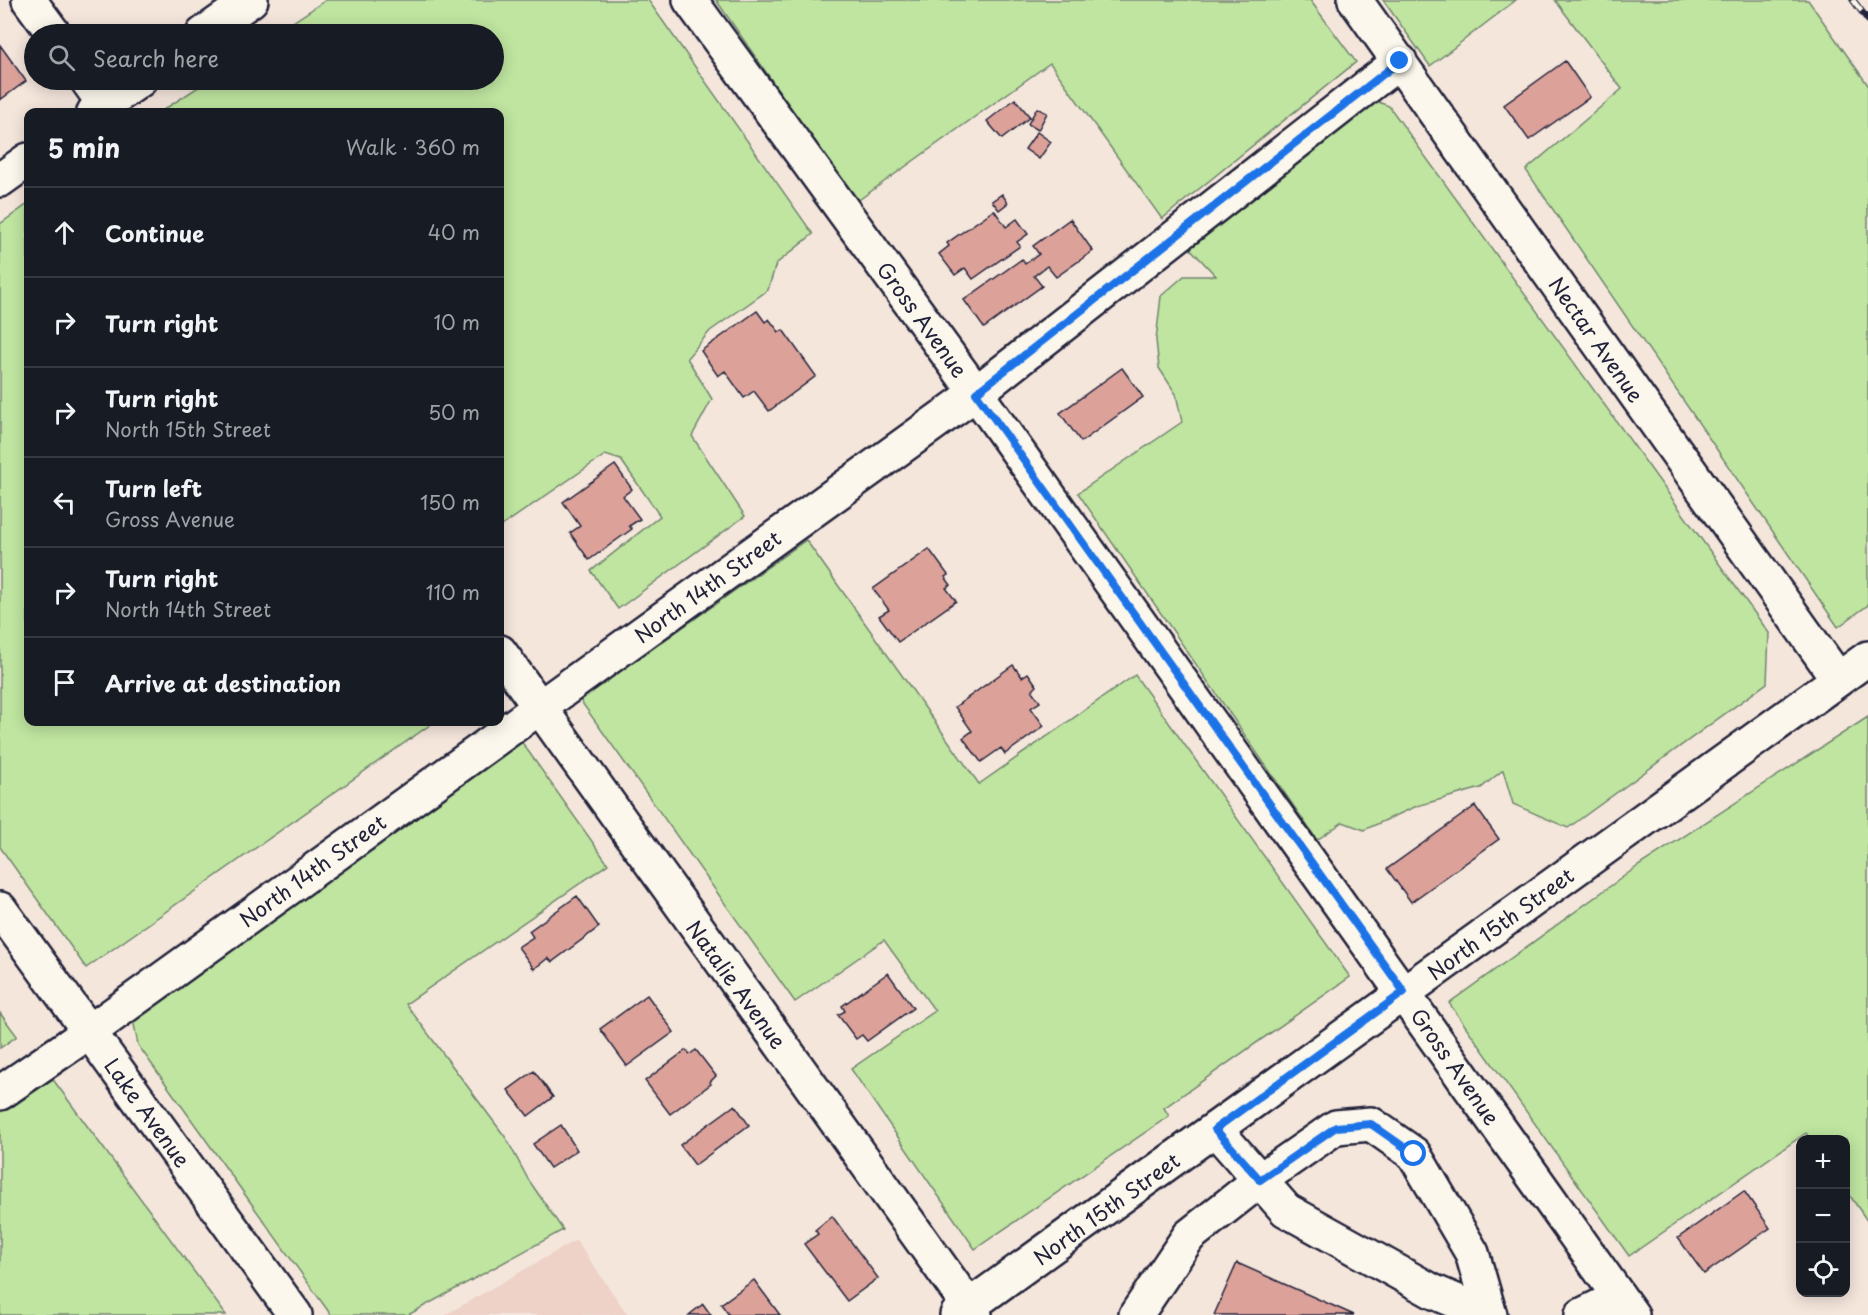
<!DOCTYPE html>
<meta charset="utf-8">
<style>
body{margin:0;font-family:"Playpen Sans",sans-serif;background:#20242c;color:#f1f3f6}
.controls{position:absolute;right:18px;bottom:18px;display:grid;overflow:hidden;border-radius:12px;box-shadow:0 3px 15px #0003}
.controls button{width:54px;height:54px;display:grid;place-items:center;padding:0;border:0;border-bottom:2px solid #363941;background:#171b24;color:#f1f3f6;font:30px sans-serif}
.stop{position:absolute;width:18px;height:18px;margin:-14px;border:4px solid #1a73e8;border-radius:50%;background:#fff}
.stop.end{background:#1a73e8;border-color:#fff;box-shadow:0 2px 6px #0008}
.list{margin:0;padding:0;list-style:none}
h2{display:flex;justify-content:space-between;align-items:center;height:78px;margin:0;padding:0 24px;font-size:26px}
h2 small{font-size:20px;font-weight:400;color:#9ea1a6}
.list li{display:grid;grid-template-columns:39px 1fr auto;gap:18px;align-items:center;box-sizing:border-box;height:90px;padding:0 24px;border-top:2px solid #363941}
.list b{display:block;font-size:22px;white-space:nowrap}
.list p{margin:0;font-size:20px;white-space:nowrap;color:#9ea1a6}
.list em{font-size:20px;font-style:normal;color:#9ea1a6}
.icon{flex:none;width:33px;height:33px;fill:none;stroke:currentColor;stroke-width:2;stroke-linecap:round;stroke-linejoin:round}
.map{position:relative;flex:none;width:1868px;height:1315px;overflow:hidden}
.search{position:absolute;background:#171b24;box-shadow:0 3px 15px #0003;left:24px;top:24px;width:480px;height:66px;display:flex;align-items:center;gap:15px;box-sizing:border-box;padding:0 21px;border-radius:33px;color:#9ea1a6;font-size:22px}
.panel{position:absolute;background:#171b24;box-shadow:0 3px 15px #0003;left:24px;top:108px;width:480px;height:618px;border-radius:12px}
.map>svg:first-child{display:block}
.built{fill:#eed2c8}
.green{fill:#bfe5a0;stroke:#70846e;stroke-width:1.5}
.building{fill:#dca29a;stroke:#22223b;stroke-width:1.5}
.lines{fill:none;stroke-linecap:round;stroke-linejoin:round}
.minor-casing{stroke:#22223b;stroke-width:38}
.minor{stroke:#fbf7ec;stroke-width:33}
.rail-casing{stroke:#22223b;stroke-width:7}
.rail{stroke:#fbf7ec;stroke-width:4.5;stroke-dasharray:14;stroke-linecap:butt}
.route{stroke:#1a73e8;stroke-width:8}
.labels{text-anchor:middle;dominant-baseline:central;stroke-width:4.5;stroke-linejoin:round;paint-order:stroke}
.street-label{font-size:21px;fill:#22223b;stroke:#fbf7ec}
</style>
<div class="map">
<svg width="1868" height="1315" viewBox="0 0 1868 1315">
<rect width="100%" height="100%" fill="#f5e6dc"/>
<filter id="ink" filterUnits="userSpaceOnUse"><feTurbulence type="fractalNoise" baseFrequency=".0167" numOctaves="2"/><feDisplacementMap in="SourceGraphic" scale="12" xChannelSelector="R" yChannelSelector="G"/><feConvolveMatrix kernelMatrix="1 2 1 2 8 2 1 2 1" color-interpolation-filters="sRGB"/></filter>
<g filter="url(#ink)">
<path class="built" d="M576,1240L628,1315H445Z"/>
<path class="green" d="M326,0H648L813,234L776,264L768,290L710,331L687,358L712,399L692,436L745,516L618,609L591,571L660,516L621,460L605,455L500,527V112H160L209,80H494V34H275Z
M716,0H1310L1356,62L1162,219L1050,63L856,202Z
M1383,0H1516L1430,66Z
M1555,0H1808L1868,85V605L1838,627L1526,170L1622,89Z
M1368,98L1389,106L1769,633L1767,683L1568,828L1513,804L1503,770L1481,788L1417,806L1364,830L1343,822L1317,840L1078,493L1182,422L1176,394L1159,368L1156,340L1161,296L1184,276H1216L1184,242Z
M28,204V722H434L86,968L0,847V224Z
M806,540L979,784L1135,675L1350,977L1164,1108L1169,1116L975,1249L851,1069L935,1011L884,940L795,1002L580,700Z
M1868,717V1222L1846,1190V1140L1811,1139L1806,1133L1629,1256L1449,1003L1638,866Z
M521,741L608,864L406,1004L506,1138L528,1179L563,1230L408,1315H331L138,1045L132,1014Z
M0,1013L17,1036L0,1048Z
M49,1074L226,1315H0V1109Z"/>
<path class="building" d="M0,45L26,81L0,100Z
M1565,61L1590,97L1529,140L1504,105Z
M1015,99L1030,117L1002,139L987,121Z
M1037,108L1047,113L1038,130L1028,124Z
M1037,132L1051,142L1039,159L1025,149Z
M1002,194L1008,203L999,210L992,201Z
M994,210L1006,227L1017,219L1028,234L1017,242L1020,246L973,279L965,268L955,275L939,254L949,246L947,243Z
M1070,219L1093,251L1056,277L1047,266L1034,276L1042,286L984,328L964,300L1022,259L1025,264L1039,254L1033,246Z
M757,311L765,322L769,319L779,332L783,330L816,376L769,411L754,391L744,398L725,371L718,376L701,351Z
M1122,368L1143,397L1081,442L1060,413Z
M615,465L632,489L623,496L640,519L629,526L632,529L589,560L570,533L580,526L563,502Z
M929,549L948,575L945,577L951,585L946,588L956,601L898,642L879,616L889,610L873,589Z
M1013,665L1022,677L1028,673L1037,686L1032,691L1040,702L1031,708L1044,726L1005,754L1001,748L981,762L963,738L972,731L955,707Z
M1475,806L1499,839L1411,902L1387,869Z
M577,896L599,927L552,962L548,958L534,969L518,947L533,937L529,931Z
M888,973L913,1008L867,1041L862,1035L856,1039L838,1015L845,1011L842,1006Z
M647,995L674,1032L627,1066L600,1029Z
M686,1050L690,1054L696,1050L716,1076L710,1082L711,1084L670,1114L645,1081Z
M534,1071L553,1097L528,1116L508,1090Z
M735,1105L749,1125L695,1165L680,1145Z
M561,1125L577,1150L550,1168L533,1144Z
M1744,1191L1770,1228L1704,1274L1678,1238Z
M832,1216L878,1278L847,1301L804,1244L818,1234L815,1230Z
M1237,1263L1354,1315H1214Z
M754,1280L780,1315H729L721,1304Z
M703,1304L711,1315H689Z"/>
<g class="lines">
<g class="minor-casing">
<path id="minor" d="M29,0L54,34
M690,0L976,393L1632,1315
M1355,0L1838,679
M203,34L251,0
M87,80L110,112
M94,112L140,80
M0,180L28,160
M500,652L975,1315
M0,909L295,1315
M0,1093L89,1032L976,393L1400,61
M1215,1129L1286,1210L1432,1291L1489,1315
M957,1315L1868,658
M1136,1315L1189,1236L1260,1180L1336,1127L1371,1124L1414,1154L1472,1253L1490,1315
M1582,1315L1619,1297"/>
</g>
<use href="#minor" class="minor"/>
<g class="rail-casing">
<path id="rail" d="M1853,0L1868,20"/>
</g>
<use href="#rail" class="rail"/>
</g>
</g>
<g class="lines" filter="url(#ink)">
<path class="route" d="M1400,61L976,393L1404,992L1215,1129L1260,1180L1336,1127L1371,1124L1414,1154"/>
</g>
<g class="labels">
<g class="street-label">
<text transform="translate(923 319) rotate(54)">Gross Avenue</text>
<text transform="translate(1597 339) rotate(55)">Nectar Avenue</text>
<text transform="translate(707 586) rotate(-36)">North 14th Street</text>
<text transform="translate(312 870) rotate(-36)">North 14th Street</text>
<text transform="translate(1500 923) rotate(-36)">North 15th Street</text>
<text transform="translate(737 984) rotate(54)">Natalie Avenue</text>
<text transform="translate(1456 1066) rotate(55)">Gross Avenue</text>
<text transform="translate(148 1112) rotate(54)">Lake Avenue</text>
<text transform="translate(1106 1208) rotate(-36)">North 15th Street</text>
</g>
</g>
</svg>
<div class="controls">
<button>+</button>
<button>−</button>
<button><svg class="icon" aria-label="locate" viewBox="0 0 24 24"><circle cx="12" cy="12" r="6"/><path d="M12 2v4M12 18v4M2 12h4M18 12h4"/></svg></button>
</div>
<div class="stop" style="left:1414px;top:1154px"></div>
<div class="stop end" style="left:1400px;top:61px"></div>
<div class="search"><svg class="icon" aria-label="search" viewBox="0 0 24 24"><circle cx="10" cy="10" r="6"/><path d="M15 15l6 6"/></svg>Search here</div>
<section class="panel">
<h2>5 min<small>Walk · 360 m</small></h2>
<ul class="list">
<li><svg class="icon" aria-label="ahead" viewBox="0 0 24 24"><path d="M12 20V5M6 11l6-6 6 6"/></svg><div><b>Continue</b></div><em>40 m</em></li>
<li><svg class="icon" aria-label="right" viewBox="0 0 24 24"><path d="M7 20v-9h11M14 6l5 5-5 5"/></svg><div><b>Turn right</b></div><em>10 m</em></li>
<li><svg class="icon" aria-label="right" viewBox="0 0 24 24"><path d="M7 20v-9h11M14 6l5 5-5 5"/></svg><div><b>Turn right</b><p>North 15th Street</p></div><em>50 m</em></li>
<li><svg class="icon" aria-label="left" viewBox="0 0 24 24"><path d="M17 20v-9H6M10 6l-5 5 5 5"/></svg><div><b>Turn left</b><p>Gross Avenue</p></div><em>150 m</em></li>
<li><svg class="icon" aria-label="right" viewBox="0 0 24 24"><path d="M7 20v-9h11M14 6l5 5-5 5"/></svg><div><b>Turn right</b><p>North 14th Street</p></div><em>110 m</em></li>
<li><svg class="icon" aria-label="arrive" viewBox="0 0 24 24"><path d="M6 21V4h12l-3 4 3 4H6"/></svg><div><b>Arrive at destination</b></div></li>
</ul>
</section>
</div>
